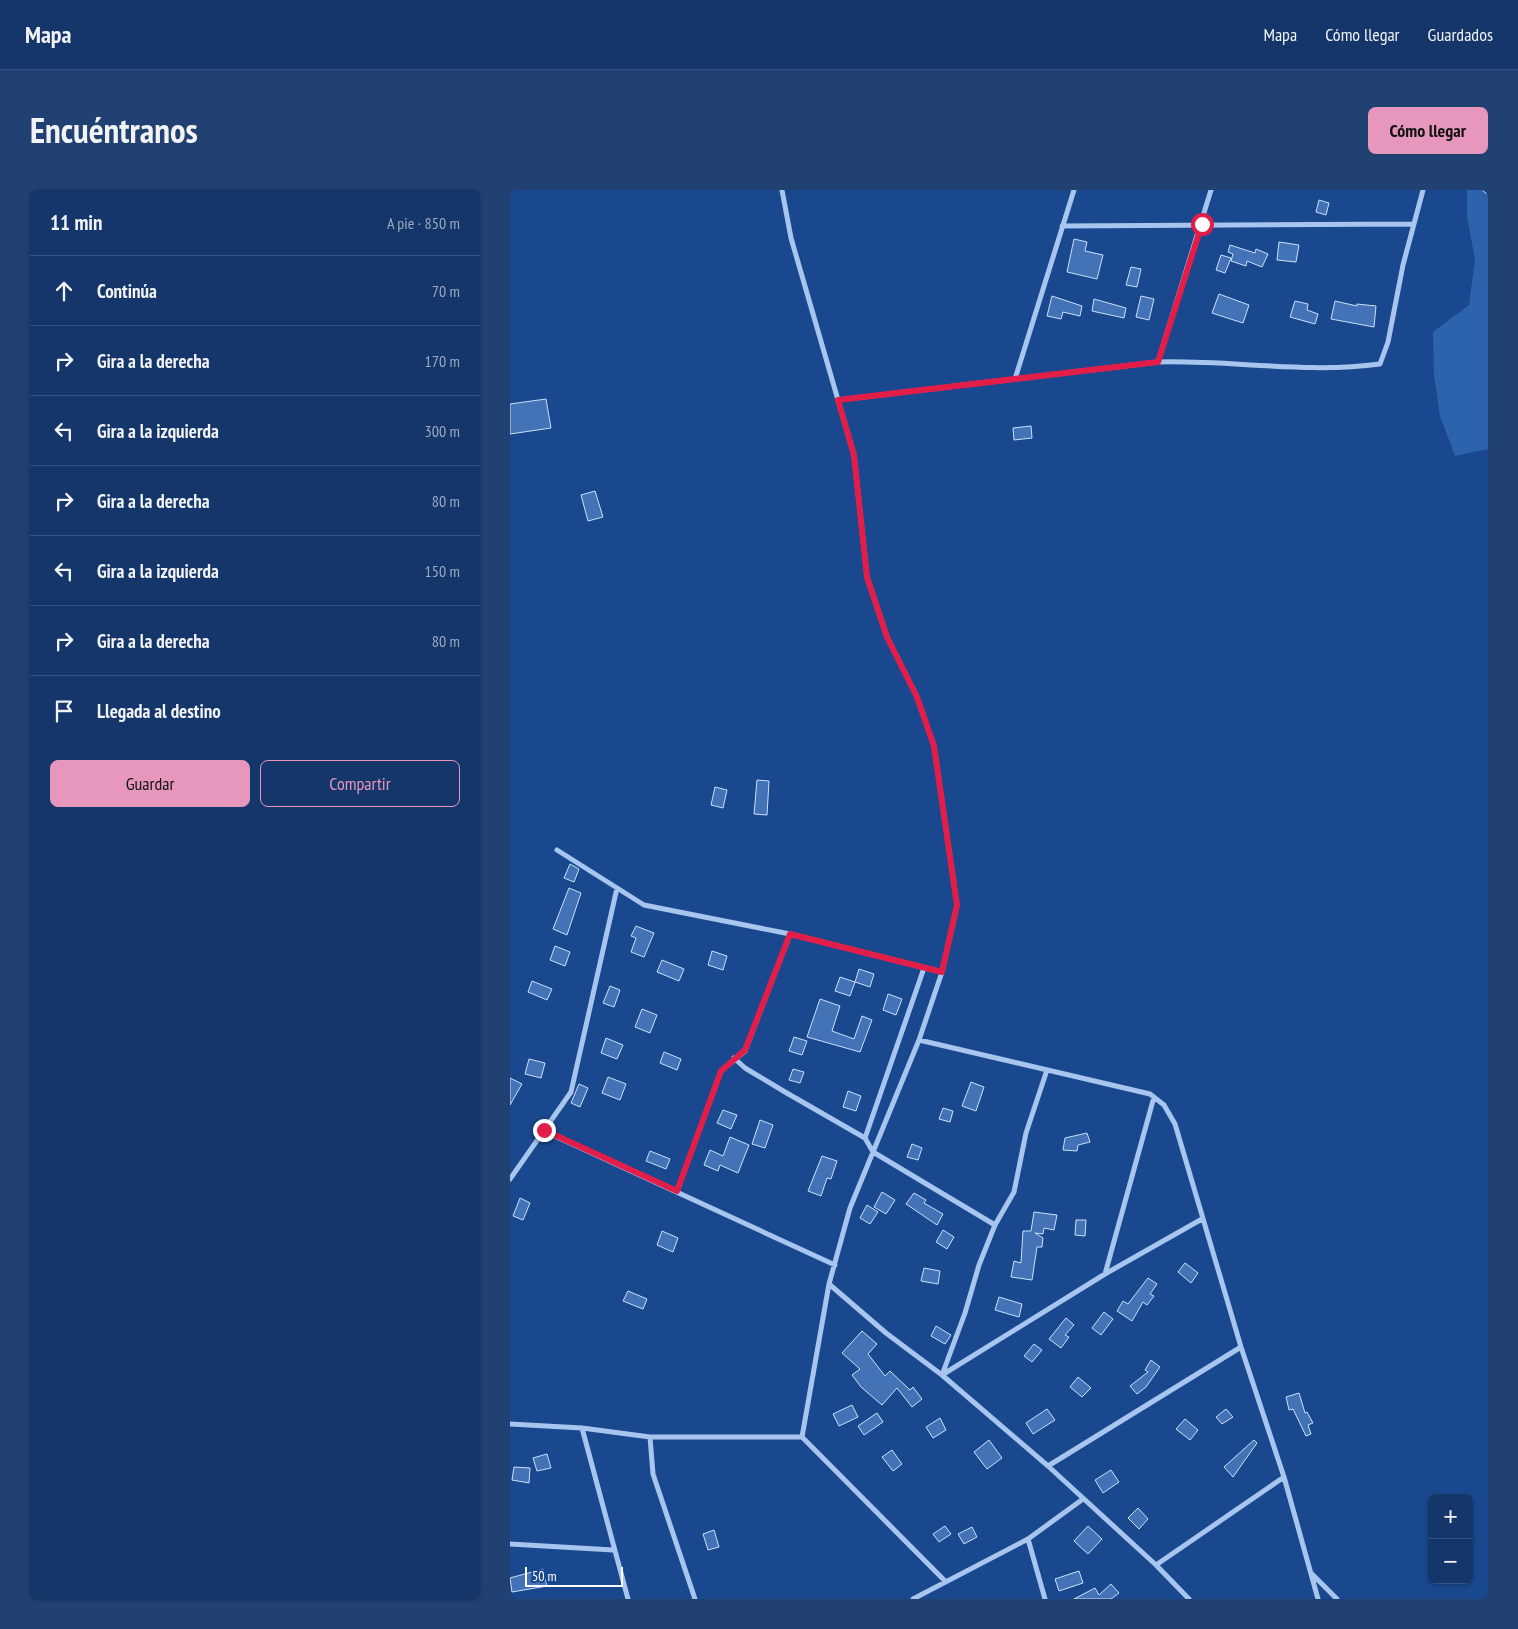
<!DOCTYPE html>
<html lang="es">
<meta charset="utf-8">
<style>
body{margin:0;font-family:"PT Sans Narrow",sans-serif;background:#214172;color:#f1f3f6}
.controls{position:absolute;right:15px;bottom:15px;display:grid;overflow:hidden;border-radius:8px;box-shadow:0 1px 4px #0004}
.controls button{width:45px;height:45px;display:grid;place-items:center;padding:0;border:0;border-bottom:1px solid #33507e;background:#14366a;color:#f1f3f6;font:25px sans-serif}
.scale{position:absolute;left:15px;bottom:12px;width:98px;box-sizing:border-box;padding-left:5px;border:2px solid #fff;border-top:0;font-size:14px;line-height:18px;white-space:nowrap;color:#fff;-webkit-text-stroke:4px #1a488e;paint-order:stroke}
.stop{position:absolute;width:15px;height:15px;margin:-11px;border:4px solid #e11d48;border-radius:50%;background:#fff}
.stop.end{background:#e11d48;border-color:#fff;box-shadow:0 1px 5px #0008}
.list{margin:0;padding:0;list-style:none}
h2{display:flex;justify-content:space-between;align-items:center;height:65px;margin:0;padding:0 20px;font-size:21px}
h2 small{font-size:16px;font-weight:400;color:#9dabc1}
.list li{display:grid;grid-template-columns:32px 1fr auto;gap:15px;align-items:center;box-sizing:border-box;height:70px;padding:0 20px;border-top:1px solid #33507e}
.list b{display:block;font-size:19px;white-space:nowrap}
.list em{font-size:16px;font-style:normal;color:#9dabc1}
.actions{display:flex;gap:10px;padding:15px 20px}
.actions a{flex:1;padding:11px 0;border:1px solid #e797bd;border-radius:8px;text-align:center;font-size:18px;color:#e797bd}
.actions .main{background:#e797bd;color:#111}
.icon{flex:none;width:28px;height:28px;fill:none;stroke:currentColor;stroke-width:2;stroke-linecap:round;stroke-linejoin:round}
.map{position:relative;flex:none;width:978px;height:1409px;overflow:hidden;border-radius:8px}
header{display:flex;align-items:center;gap:30px;box-sizing:border-box;height:70px;padding:0 25px;background:#14366a;border-bottom:1px solid #33507e}
header strong{font-size:24px}
nav{display:flex;gap:28px;margin-inline-start:auto;font-size:18px}
.intro{display:flex;align-items:center;justify-content:space-between;box-sizing:border-box;height:120px;padding:0 30px}
h1{margin:0;font-size:35px}
.button{padding:12px 22px;border-radius:8px;background:#e797bd;color:#111;font-size:18px;font-weight:700}
main{display:flex;gap:30px;padding:0 30px}
aside{flex:1;background:#14366a;border-radius:8px;box-shadow:0 1px 4px #0004}
.map>svg:first-child{display:block}
.green{fill:#2d62ac}
.building{fill:#4372b6;stroke:#cde0fa}
.lines{fill:none;stroke-linecap:round;stroke-linejoin:round}
.minor{stroke:#a7c5ee;stroke-width:5}
.route{stroke:#e11d48;stroke-width:6}
</style>
<header>
<strong>Mapa</strong>
<nav><a>Mapa</a><a>Cómo llegar</a><a>Guardados</a></nav>
</header>
<div class="intro"><h1>Encuéntranos</h1><a class="button">Cómo llegar</a></div>
<main>
<aside>
<h2>11 min<small>A pie · 850 m</small></h2>
<ul class="list">
<li><svg class="icon" aria-label="ahead" viewBox="0 0 24 24"><path d="M12 20V5M6 11l6-6 6 6"/></svg><div><b>Continúa</b></div><em>70 m</em></li>
<li><svg class="icon" aria-label="right" viewBox="0 0 24 24"><path d="M7 20v-9h11M14 6l5 5-5 5"/></svg><div><b>Gira a la derecha</b></div><em>170 m</em></li>
<li><svg class="icon" aria-label="left" viewBox="0 0 24 24"><path d="M17 20v-9H6M10 6l-5 5 5 5"/></svg><div><b>Gira a la izquierda</b></div><em>300 m</em></li>
<li><svg class="icon" aria-label="right" viewBox="0 0 24 24"><path d="M7 20v-9h11M14 6l5 5-5 5"/></svg><div><b>Gira a la derecha</b></div><em>80 m</em></li>
<li><svg class="icon" aria-label="left" viewBox="0 0 24 24"><path d="M17 20v-9H6M10 6l-5 5 5 5"/></svg><div><b>Gira a la izquierda</b></div><em>150 m</em></li>
<li><svg class="icon" aria-label="right" viewBox="0 0 24 24"><path d="M7 20v-9h11M14 6l5 5-5 5"/></svg><div><b>Gira a la derecha</b></div><em>80 m</em></li>
<li><svg class="icon" aria-label="arrive" viewBox="0 0 24 24"><path d="M6 21V4h12l-3 4 3 4H6"/></svg><div><b>Llegada al destino</b></div></li>
</ul>
<div class="actions"><a class="main">Guardar</a><a>Compartir</a></div>
</aside>
<div class="map">
<svg width="978" height="1409" viewBox="0 0 978 1409">
<rect width="100%" height="100%" fill="#1a488e"/>
<path class="green" d="M957,0H978V259L945,266L930,226L924,185L923,142L959,115L965,70L957,27Z"/>
<path class="building" d="M809,10L819,13L816,25L806,22Z
M564,49L577,52L575,61L593,65L587,89L557,82Z
M769,52L789,55L786,72L767,70Z
M720,55L745,63L746,59L758,64L752,77L737,71L736,76L721,71L723,64L718,62Z
M711,65L721,68L715,83L706,80Z
M621,77L631,79L627,97L616,95Z
M709,104L739,115L733,133L702,123Z
M542,106L572,116L570,126L553,122L551,129L537,126Z
M631,106L644,109L639,130L626,127Z
M584,109L616,118L614,128L582,121Z
M785,111L798,114L797,120L808,124L805,134L780,127Z
M825,111L847,116V114L866,116L864,137L821,129Z
M36,209L41,238L0,244V214Z
M521,236L522,248L504,250L503,238Z
M85,301L93,327L78,331L71,305Z
M247,590L259,591L257,625L244,624Z
M205,597L217,600L213,618L201,615Z
M60,674L69,679L64,692L54,688Z
M59,698L71,703L57,745L43,739Z
M126,736L144,743L134,767L121,762L126,748L121,746Z
M45,756L60,762L55,776L40,770Z
M202,761L217,766L213,780L198,775Z
M152,770L174,779L169,791L147,782Z
M349,779L364,784L360,797L345,792Z
M330,787L345,792L340,806L325,801Z
M22,791L42,799L37,810L18,802Z
M100,796L110,800L104,817L93,813Z
M378,804L392,809L386,825L373,820Z
M310,809L330,816L322,841L344,849L352,826L362,830L350,862L297,847Z
M132,819L147,825L140,843L125,837Z
M284,847L297,851L292,865L279,861Z
M96,848L113,855L107,869L91,863Z
M154,862L171,869L167,880L150,873Z
M19,869L35,873L31,888L15,884Z
M283,879L294,882L290,893L279,890Z
M98,887L116,894L110,910L92,903Z
M0,888L12,894L0,915Z
M461,892L474,897L466,921L452,916Z
M69,894L78,898L70,917L61,913Z
M338,901L351,906L346,921L333,917Z
M433,918L443,921L440,932L429,929Z
M213,920L227,925L221,939L207,933Z
M250,930L263,935L255,958L242,954Z
M577,943L580,952L568,955L567,961L553,960L555,948Z
M220,947L239,955L228,983L210,975L208,981L194,975L200,960L213,966Z
M402,954L412,958L408,970L397,967Z
M140,961L160,969L156,979L136,971Z
M312,966L327,971L321,989L317,988L311,1006L298,1001Z
M372,1002L385,1010L376,1024L364,1017Z
M404,1003L416,1010L414,1013L433,1024L427,1035L396,1014Z
M10,1008L20,1013L13,1030L3,1026Z
M357,1015L368,1022L360,1034L350,1028Z
M524,1022L547,1025L544,1040L534,1038L533,1044L525,1043L533,1048L532,1057H527L522,1090L501,1087L504,1071L511,1073L513,1041H521Z
M566,1030H576L575,1046L565,1045Z
M433,1040L444,1047L437,1059L426,1052Z
M152,1041L168,1048L163,1062L147,1055Z
M675,1073L688,1083L681,1093L668,1082Z
M414,1078L430,1081L428,1094L411,1091Z
M638,1088L647,1094L640,1104L644,1106L637,1115L633,1112L622,1131L607,1121L613,1111L618,1114Z
M118,1101L137,1109L133,1119L113,1111Z
M489,1107L512,1114L509,1127L485,1120Z
M594,1122L603,1129L591,1145L582,1138Z
M556,1128L564,1135L555,1145L559,1147L551,1158L539,1149Z
M426,1136L441,1145L435,1154L421,1146Z
M352,1141L367,1154L358,1164L375,1186L380,1181L400,1200L403,1197L412,1209L402,1217L387,1198L372,1215L351,1197L342,1185L350,1179L332,1163Z
M524,1154L532,1160L522,1172L514,1166Z
M641,1170L650,1177L636,1197L627,1204L620,1196L638,1182L635,1180Z
M568,1187L581,1198L572,1207L560,1197Z
M789,1203L795,1223L797,1222L803,1233L798,1235L801,1244L796,1246L783,1219L779,1220L776,1207Z
M342,1215L348,1227L329,1236L323,1224Z
M537,1219L545,1230L523,1244L516,1233Z
M716,1219L723,1227L712,1234L706,1227Z
M367,1223L373,1232L354,1245L348,1236Z
M430,1228L436,1240L423,1248L416,1237Z
M675,1229L688,1240L680,1250L666,1239Z
M479,1250L492,1268L477,1279L464,1262Z
M744,1250L747,1253L723,1287L714,1277Z
M382,1260L392,1274L383,1281L372,1267Z
M37,1264L41,1278L27,1281L23,1268Z
M4,1277L20,1278L19,1293L2,1290Z
M601,1280L609,1292L593,1303L585,1290Z
M628,1318L638,1329L629,1339L618,1328Z
M435,1336L441,1344L429,1352L423,1344Z
M578,1336L592,1349L578,1364L564,1351Z
M462,1337L467,1347L454,1354L448,1344Z
M204,1340L209,1357L198,1360L193,1344Z
M33,1379L37,1396L2,1402L0,1388Z
M569,1381L573,1393L549,1401L545,1389Z
M601,1394L609,1403L601,1409H564L585,1398L589,1405Z"/>
<g class="lines">
<path class="minor" d="M272,0L281,48L344,265L357,387L377,447L407,507L424,556L447,715L432,782L409,850L340,1018L319,1094L376,1143L432,1185L538,1276L646,1375L679,1409
M975,0L978,2
M552,36L903,34
M648,172L701,0
M505,189L564,0
M328,210L648,172C722,170 796,184 870,174L878,152L893,75L913,0
M47,660L134,715L280,744L432,782
M409,850L640,904L654,915L665,934L731,1157L774,1287L808,1409
M224,868L235,878L275,902L355,948L363,962L485,1035
M34,941L325,1075
M355,948L414,778
M0,989L61,902L107,698
M167,1001L211,881L235,861L280,744
M595,1084L644,907
M432,1185L455,1123L469,1075L485,1035L504,1002L516,943L537,880
M432,1185L595,1084L692,1029
M0,1234L72,1238L140,1247H292L435,1391
M72,1238L118,1409
M140,1247L143,1284L185,1409
M292,1247L319,1094
M538,1276L731,1157
M518,1349L535,1409
M0,1354L103,1360
M646,1375L774,1287
M801,1383L827,1409
M403,1409L518,1349L573,1309"/>
</g>
<g class="lines">
<path class="route" d="M34,940L167,1001L211,881L235,860L280,744L432,782L447,715L424,556L407,507L377,447L357,387L344,265L328,210L648,172L692,34"/>
</g>
</svg>
<div class="controls">
<button>+</button>
<button>−</button>
</div>
<div class="scale">50 m</div>
<div class="stop" style="left:692px;top:34px"></div>
<div class="stop end" style="left:34px;top:940px"></div>
</div>
</main>
